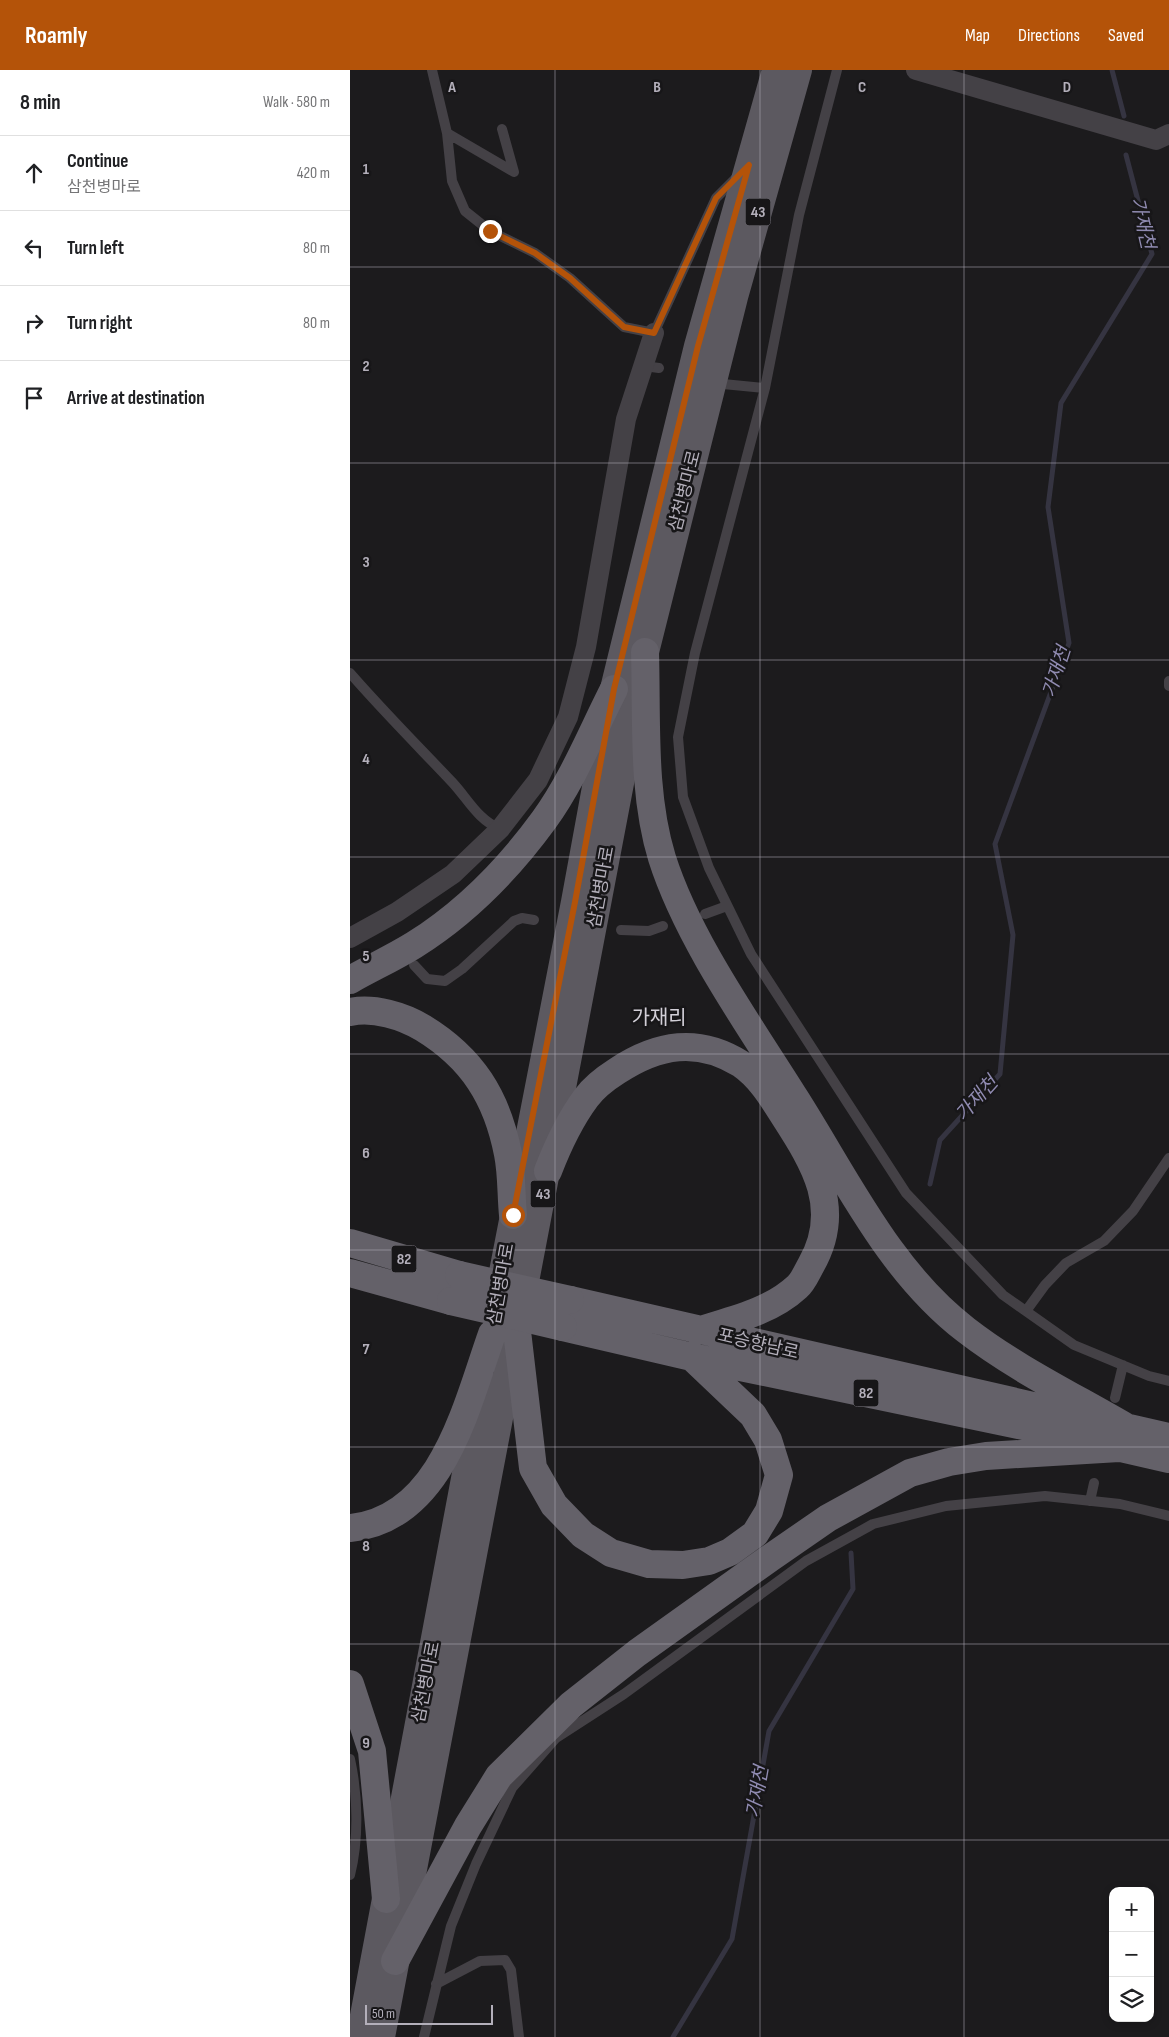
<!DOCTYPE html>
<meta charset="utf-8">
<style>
body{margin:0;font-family:"Sofia Sans Condensed","Noto Sans KR",sans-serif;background:#f6f6f6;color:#202124}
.controls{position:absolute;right:15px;bottom:15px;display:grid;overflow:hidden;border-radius:10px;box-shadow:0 2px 8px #0003}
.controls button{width:45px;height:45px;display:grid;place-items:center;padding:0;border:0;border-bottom:1px solid #e0e0e0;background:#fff;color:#202124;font:25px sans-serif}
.scale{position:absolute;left:15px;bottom:12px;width:128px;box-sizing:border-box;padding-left:5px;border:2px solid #b3afba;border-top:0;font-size:14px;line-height:18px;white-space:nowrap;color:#b3afba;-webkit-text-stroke:4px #171618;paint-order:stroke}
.stop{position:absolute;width:15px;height:15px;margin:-11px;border:4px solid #b45309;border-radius:50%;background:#fff}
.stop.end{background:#b45309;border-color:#fff;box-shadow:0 1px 5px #0008}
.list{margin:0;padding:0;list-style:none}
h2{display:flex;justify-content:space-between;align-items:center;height:65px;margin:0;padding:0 20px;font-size:21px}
h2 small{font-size:16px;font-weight:400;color:#757577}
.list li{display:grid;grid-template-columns:32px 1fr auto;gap:15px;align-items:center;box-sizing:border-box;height:75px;padding:0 20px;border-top:1px solid #e0e0e0}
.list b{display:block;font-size:19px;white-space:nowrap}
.list p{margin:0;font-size:16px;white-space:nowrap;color:#757577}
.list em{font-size:16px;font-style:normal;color:#757577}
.icon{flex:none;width:28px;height:28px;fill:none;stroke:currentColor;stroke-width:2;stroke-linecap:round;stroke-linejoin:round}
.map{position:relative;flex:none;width:819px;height:1967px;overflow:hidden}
header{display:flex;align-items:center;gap:30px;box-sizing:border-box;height:70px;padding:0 25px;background:#b45309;color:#fff}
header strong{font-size:24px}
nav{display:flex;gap:28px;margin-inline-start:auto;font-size:18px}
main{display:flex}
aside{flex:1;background:#fff}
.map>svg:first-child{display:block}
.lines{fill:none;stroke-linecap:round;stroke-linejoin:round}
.stream{stroke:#353441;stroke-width:5}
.service{stroke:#444146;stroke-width:10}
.minor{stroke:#444146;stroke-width:20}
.primary{stroke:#5c5960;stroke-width:28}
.trunk{stroke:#646169;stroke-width:28}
.trunk-bridge{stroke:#646169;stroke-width:28}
.route{stroke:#b45309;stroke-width:6}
.grid{fill:none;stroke:#b3afba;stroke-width:1;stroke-opacity:0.55}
.labels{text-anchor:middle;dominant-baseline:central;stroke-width:5;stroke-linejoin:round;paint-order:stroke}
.shield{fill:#171618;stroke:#848189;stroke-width:1}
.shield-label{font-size:16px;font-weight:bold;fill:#b3afba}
.street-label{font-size:18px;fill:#b3afba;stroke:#171618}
.water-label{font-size:19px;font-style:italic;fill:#908bb1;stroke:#171618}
.quarter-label{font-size:20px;fill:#d2cfd7;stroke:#171618}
.grid-label{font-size:16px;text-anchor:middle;font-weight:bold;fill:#b3afba;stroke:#171618;stroke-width:5;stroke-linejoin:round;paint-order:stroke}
</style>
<header>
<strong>Roamly</strong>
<nav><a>Map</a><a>Directions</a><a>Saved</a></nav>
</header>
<main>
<aside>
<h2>8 min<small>Walk · 580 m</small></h2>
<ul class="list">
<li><svg class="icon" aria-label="ahead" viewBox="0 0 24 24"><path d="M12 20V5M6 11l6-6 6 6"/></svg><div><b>Continue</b><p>삼천병마로</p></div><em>420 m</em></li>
<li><svg class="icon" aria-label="left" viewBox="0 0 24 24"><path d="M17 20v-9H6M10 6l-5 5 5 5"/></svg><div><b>Turn left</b></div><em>80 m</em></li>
<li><svg class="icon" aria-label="right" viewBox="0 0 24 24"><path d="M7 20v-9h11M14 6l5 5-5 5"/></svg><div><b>Turn right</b></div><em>80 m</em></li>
<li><svg class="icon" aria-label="arrive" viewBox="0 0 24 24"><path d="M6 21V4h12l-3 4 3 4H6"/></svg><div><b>Arrive at destination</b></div></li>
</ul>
</aside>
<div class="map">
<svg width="819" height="1967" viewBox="0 0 819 1967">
<rect width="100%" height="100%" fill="#1c1b1d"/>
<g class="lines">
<path class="stream" d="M762,0L774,46
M580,1114L590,1070L650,1004L663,865L645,774L719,573L698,437L711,333L802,184L776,85
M323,1967L382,1869L419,1661L503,1519L501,1483"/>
<path class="service" d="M82,0L97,63
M487,0L449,145L415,318L345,583L328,667L333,727L359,798L401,884L556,1123L653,1225L724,1275L799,1306L819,1311
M152,59L164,102L97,63L102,111L115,141L140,161L185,183L220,208L274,257L304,263L366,128L388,106
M294,296L309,298
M373,314L415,318
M0,603C33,641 68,676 102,712C118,729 127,749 150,759
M819,611V616
M355,844L377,836
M271,860L299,861L313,856
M64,895L77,909L95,911L112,899L164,851L172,848L184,850
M676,1241L695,1215L716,1193L754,1171L783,1141L819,1088
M765,1328L773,1295
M740,1431L744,1413
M0,1689C8,1726 9,1769 0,1805
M86,1914L130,1891L155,1890L161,1900L169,1967
M74,1967L101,1856L126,1794L162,1718L206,1668L274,1624L456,1491L523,1454L596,1436L695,1426L770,1434L819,1446"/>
<path class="minor" d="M566,0L806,70L819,64
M0,868L47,842L103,804L150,759L188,710L218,647L236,577L276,349L304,263"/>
<path class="primary" d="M146,1238L225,832L264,619L348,276L426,0
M10,1967L133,1313
M31,1967L295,582L384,227L448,0"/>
<path class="trunk" d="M295,582C297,650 292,723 312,788C338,870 400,956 445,1028C496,1108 539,1201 616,1260C665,1298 723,1326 776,1357
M0,910C21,898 43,888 64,875C115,843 159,798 194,750C223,710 242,662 264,619
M0,942C24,937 53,946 73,958C122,988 147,1027 158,1084C162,1104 161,1125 163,1145
M198,1101C208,1075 219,1051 236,1028C244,1017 256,1008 267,1001C308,974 348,967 391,994C410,1007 422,1027 434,1046C465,1094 493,1139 461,1195C457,1202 453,1212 447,1217C420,1242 382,1250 348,1261
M0,1173L109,1205
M0,1203L101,1231
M220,1230L819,1367
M213,1257L342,1287L688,1359L819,1389
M167,1261L183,1398L204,1435L233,1465L261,1483L299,1494L333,1495L359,1491L380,1482L405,1464L419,1441L429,1405L418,1370L403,1345L342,1287
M0,1458C92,1449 116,1337 142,1264
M0,1614L22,1681L36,1829
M45,1891L118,1756L149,1706L221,1635L287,1583L420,1488L478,1448L560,1403L599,1392L636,1386L769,1378"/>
<path class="trunk-bridge" d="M109,1205L220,1230
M101,1231L213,1257"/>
</g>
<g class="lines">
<path class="route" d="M140,161L185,183L220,208L274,257L304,263L366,128L399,95L348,276L264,619L225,832L163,1145"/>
</g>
<path class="grid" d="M205,0V1967M410,0V1967M614,0V1967M0,197H819M0,393H819M0,590H819M0,787H819M0,984H819M0,1180H819M0,1377H819M0,1574H819M0,1770H819"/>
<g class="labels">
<g class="shield">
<rect x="395.5" y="128.5" width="25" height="27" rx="4"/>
<rect x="180.5" y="1110.5" width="25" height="27" rx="4"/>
<rect x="41.5" y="1175.5" width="25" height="27" rx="4"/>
<rect x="503.5" y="1309.5" width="25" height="27" rx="4"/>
</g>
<g class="shield-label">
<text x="408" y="142">43</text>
<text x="193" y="1124">43</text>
<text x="54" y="1189">82</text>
<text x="516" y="1323">82</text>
</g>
<g class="street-label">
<text transform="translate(335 421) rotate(-76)">삼천병마로</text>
<text transform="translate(251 817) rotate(-80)">삼천병마로</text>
<text transform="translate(151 1214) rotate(-80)">삼천병마로</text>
<text transform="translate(408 1274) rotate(13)">포승향남로</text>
<text transform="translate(76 1612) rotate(-79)">삼천병마로</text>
</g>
<g class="water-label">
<text transform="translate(792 153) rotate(77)">가재천</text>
<text transform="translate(707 602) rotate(-72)">가재천</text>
<text transform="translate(627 1029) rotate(-48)">가재천</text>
<text transform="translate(408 1722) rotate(-80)">가재천</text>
</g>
<g class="quarter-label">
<text x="309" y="948">가재리</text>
</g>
</g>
<g class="grid-label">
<text x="102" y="22">A</text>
<text x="307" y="22">B</text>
<text x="512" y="22">C</text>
<text x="717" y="22">D</text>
<text x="16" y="104">1</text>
<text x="16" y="301">2</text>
<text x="16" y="497">3</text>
<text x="16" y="694">4</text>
<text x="16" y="891">5</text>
<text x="16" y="1088">6</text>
<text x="16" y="1284">7</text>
<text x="16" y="1481">8</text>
<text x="16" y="1678">9</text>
</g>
</svg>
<div class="controls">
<button>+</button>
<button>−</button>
<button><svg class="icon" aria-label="layers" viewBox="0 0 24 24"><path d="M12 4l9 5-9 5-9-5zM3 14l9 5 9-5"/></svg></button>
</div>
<div class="scale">50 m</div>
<div class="stop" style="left:163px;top:1145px"></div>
<div class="stop end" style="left:140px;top:161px"></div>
</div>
</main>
